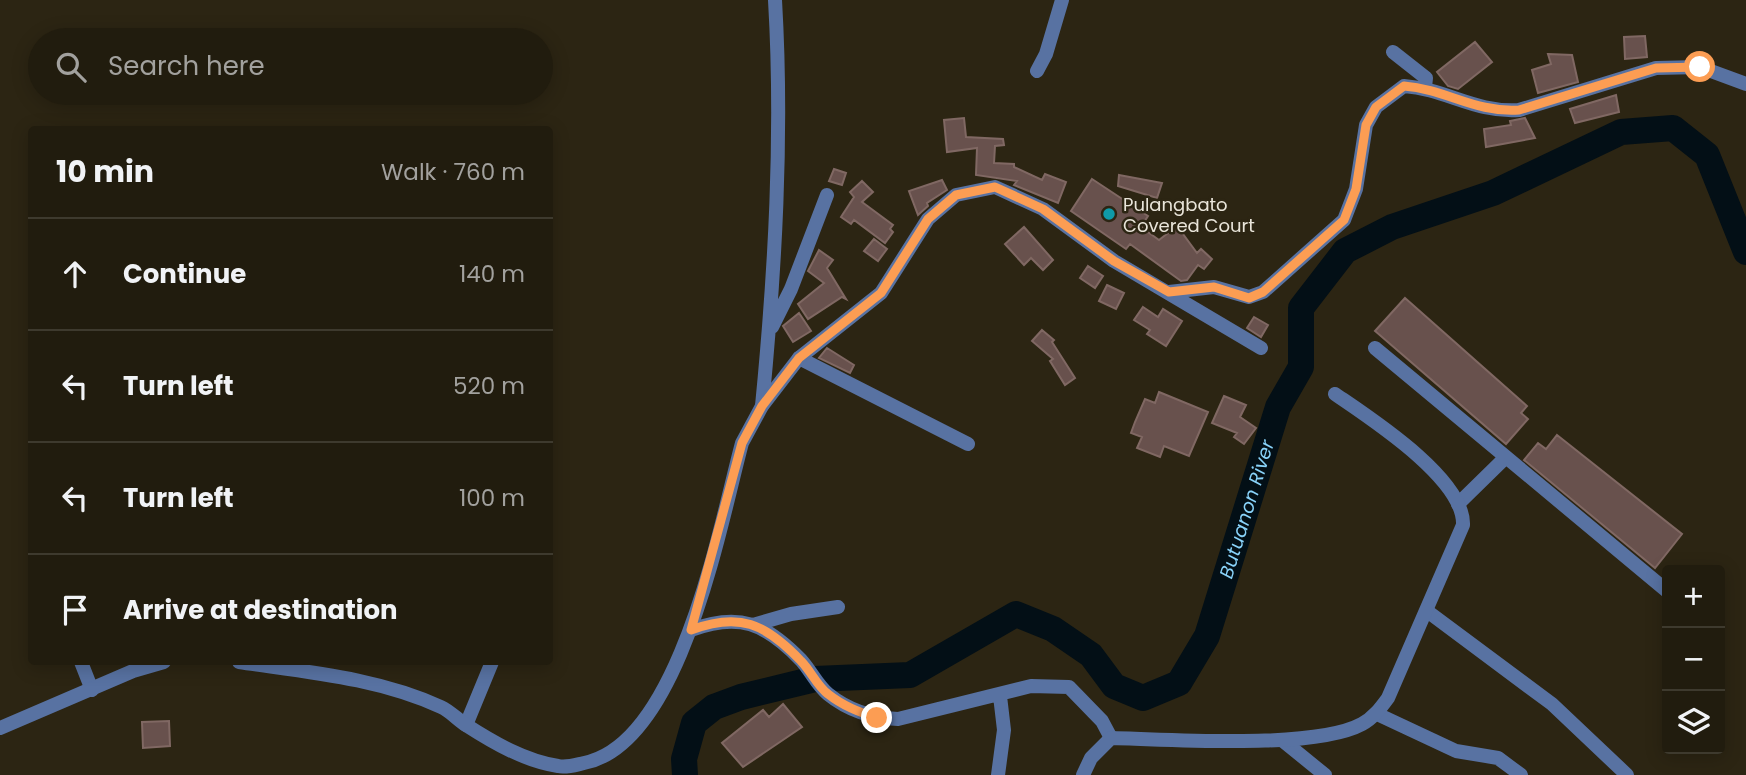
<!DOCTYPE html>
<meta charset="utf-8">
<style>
body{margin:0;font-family:Poppins,sans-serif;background:#292517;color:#f1f3f6}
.controls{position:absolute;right:21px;bottom:21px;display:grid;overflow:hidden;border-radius:7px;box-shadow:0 4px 18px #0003}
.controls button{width:63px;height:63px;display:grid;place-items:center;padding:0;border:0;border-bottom:2px solid #3e3a2e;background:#211c0e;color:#f1f3f6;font:35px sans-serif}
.stop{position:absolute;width:21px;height:21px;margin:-16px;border:5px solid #fc9d53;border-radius:50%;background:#fff}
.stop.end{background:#fc9d53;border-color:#fff;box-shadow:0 2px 7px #0008}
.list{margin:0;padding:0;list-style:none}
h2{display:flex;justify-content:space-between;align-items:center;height:91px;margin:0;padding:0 28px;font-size:30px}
h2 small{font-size:23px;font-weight:400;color:#a2a19e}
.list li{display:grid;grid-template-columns:46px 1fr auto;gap:21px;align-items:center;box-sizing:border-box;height:112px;padding:0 28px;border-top:2px solid #3e3a2e}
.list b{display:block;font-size:26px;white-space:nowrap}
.list em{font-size:23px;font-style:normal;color:#a2a19e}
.icon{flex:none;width:38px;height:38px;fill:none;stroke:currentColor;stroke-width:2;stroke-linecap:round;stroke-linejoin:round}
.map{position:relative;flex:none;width:1746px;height:775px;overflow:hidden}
.search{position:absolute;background:#211c0e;box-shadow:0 4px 18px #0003;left:28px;top:28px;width:525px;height:77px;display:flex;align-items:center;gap:18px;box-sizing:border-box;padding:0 24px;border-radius:38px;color:#a2a19e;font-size:26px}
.panel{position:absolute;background:#211c0e;box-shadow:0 4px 18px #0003;left:28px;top:126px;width:525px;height:539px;border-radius:7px}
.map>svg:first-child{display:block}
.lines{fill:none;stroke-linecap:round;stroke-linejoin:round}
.river{stroke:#030f16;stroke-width:26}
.building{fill:#68514d;stroke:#806863;stroke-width:2}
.minor{stroke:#5872a2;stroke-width:14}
.tertiary{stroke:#5872a2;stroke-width:14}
.route{stroke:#fc9d53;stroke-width:9}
.culture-dot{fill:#0f9aa8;stroke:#2c2513;stroke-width:2.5}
.labels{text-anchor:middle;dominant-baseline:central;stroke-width:5;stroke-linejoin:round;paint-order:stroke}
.poi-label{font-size:18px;fill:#e9e5da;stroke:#2c2513;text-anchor:start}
.water-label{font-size:19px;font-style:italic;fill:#89d3fa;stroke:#2c2513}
</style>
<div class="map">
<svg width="1746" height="775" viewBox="0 0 1746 775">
<rect width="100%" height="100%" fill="#2c2513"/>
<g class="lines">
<path class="river" id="s1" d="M685,775L684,759L694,723L714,707L741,697L815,679L910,675L1016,614L1053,629L1091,655L1114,686L1143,698L1179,683L1207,636L1278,407L1301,367V308L1345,251L1392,227L1493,193L1621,132L1673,128L1707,155L1746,252"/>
</g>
<path class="building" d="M1645,36L1647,57L1625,59L1624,37Z
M1475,42L1492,62L1458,89L1448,86L1437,72Z
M1548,54L1572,55L1578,82L1538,93L1532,70L1551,64Z
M1616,95L1619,112L1575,123L1570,109Z
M964,118L966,137L1003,139L1004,145L995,146L994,163L1014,164V167L1042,180L1045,174L1066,182L1058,203L1014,185L1017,181L976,175L977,148L947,152L944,120Z
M1525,118L1535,138L1486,147L1484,129L1511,125L1510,121Z
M834,169L846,173L842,185L829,181Z
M1119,175L1162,183L1157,198L1118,186Z
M1092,179L1148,216L1141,227L1159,240L1177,226L1197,253L1201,249L1212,259L1204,269L1198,265L1187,280L1181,281L1130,244L1126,249L1071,211Z
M942,180L947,190L927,203L928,206L918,215L909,191Z
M862,181L873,192L862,202L893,225L890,229L893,232L885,243L854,220L851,224L841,217L854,197L850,192Z
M1024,227L1053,260L1043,270L1031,258L1024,265L1005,244Z
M874,239L887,249L878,261L864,251Z
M819,250L833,260L827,268L846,299L842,297L808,319L798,304L824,283L808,271Z
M1088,266L1103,276L1095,288L1080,278Z
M1107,285L1124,293L1116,309L1099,301Z
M1405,298L1527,406L1521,413L1528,419L1506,444L1375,331Z
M1143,307L1158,317L1163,309L1182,321L1166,346L1147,334L1150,330L1134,320Z
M799,313L811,331L793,342L783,326Z
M1254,317L1268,325L1261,337L1247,328Z
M1042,330L1054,340L1052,342L1075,378L1065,385L1050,361L1053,359L1032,341Z
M827,348L854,365L850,373L819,358Z
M1159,392L1208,412L1189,456L1164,446L1160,457L1137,448L1142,437L1131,433L1135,422L1145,399L1155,403Z
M1224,396L1246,405L1240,417L1256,428L1244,444L1234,437L1237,433L1212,423Z
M1557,435L1682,534L1655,568L1524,460L1538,443L1546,449Z
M783,704L802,727L743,767L722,743L763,710L769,717Z
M169,721L170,746L143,748L142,722Z"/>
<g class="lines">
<path class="minor" d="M1393,52L1426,78L1425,87
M1037,71L1046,54L1062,0
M772,327L791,289L827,195
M1375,348L1667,591
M799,358L968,444
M762,406C775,272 783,135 775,0
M1458,504L1505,458
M1427,611L1552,704L1627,775
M753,625L791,614L838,607
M691,630C739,612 765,623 801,660C811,671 817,685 828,694C849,711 872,718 898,719L1031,686L1069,687L1102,721L1111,738
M81,662L92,690
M1377,714L1456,751L1498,758L1521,775
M466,725L492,662
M1282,740L1325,775
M998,775L1004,730L1000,696"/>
<path class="tertiary" d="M1169,292L1214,287L1249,297L1263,292L1344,220L1356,189L1366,125L1376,107L1404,86C1446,89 1475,113 1519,110L1656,68L1700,67L1746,84
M239,662C307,672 378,678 441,707C450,711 458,720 466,725C494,743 525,761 558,766C566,768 575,765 584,763C681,744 720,524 742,443L762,406L799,358L881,293L928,219L956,195L995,187L1043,209L1114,261L1261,348
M0,728L133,671L164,662
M1083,775L1091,758L1111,738C1169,739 1314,750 1362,724C1373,718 1380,709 1388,698L1463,525C1465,479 1370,418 1335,394"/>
</g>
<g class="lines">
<path class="route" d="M877,718C859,712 843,706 828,694C817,686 811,671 801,661C765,623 739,612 691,630L742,443L762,406L799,358L881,293L928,219L956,195L995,187L1043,209L1114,261L1169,292L1214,287L1249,298L1263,292L1344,220L1356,189L1366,125L1376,107L1404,86C1446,89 1475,113 1519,110L1656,68L1700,67"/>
</g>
<circle class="culture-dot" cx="1109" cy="214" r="7"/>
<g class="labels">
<g class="poi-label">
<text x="1123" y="204">Pulangbato<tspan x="1123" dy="21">Covered Court</tspan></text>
</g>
<g class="water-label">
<text stroke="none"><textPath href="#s1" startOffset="784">Butuanon River</textPath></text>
</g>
</g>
</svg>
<div class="controls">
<button>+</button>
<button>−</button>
<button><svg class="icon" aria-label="layers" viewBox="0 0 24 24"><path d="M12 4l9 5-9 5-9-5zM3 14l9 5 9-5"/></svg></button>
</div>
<div class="stop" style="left:1700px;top:67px"></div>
<div class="stop end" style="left:877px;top:718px"></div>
<div class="search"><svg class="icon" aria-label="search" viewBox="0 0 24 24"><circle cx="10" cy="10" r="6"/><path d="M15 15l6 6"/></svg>Search here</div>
<section class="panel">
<h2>10 min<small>Walk · 760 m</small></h2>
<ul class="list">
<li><svg class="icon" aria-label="ahead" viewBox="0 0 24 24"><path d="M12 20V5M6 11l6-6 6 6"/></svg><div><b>Continue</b></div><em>140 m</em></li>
<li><svg class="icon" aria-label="left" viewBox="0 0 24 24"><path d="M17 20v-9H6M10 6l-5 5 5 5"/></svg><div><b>Turn left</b></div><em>520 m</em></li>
<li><svg class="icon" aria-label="left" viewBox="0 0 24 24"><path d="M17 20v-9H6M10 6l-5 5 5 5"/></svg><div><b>Turn left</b></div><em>100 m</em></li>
<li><svg class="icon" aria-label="arrive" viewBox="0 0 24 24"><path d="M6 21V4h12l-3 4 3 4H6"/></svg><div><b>Arrive at destination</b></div></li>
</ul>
</section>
</div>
